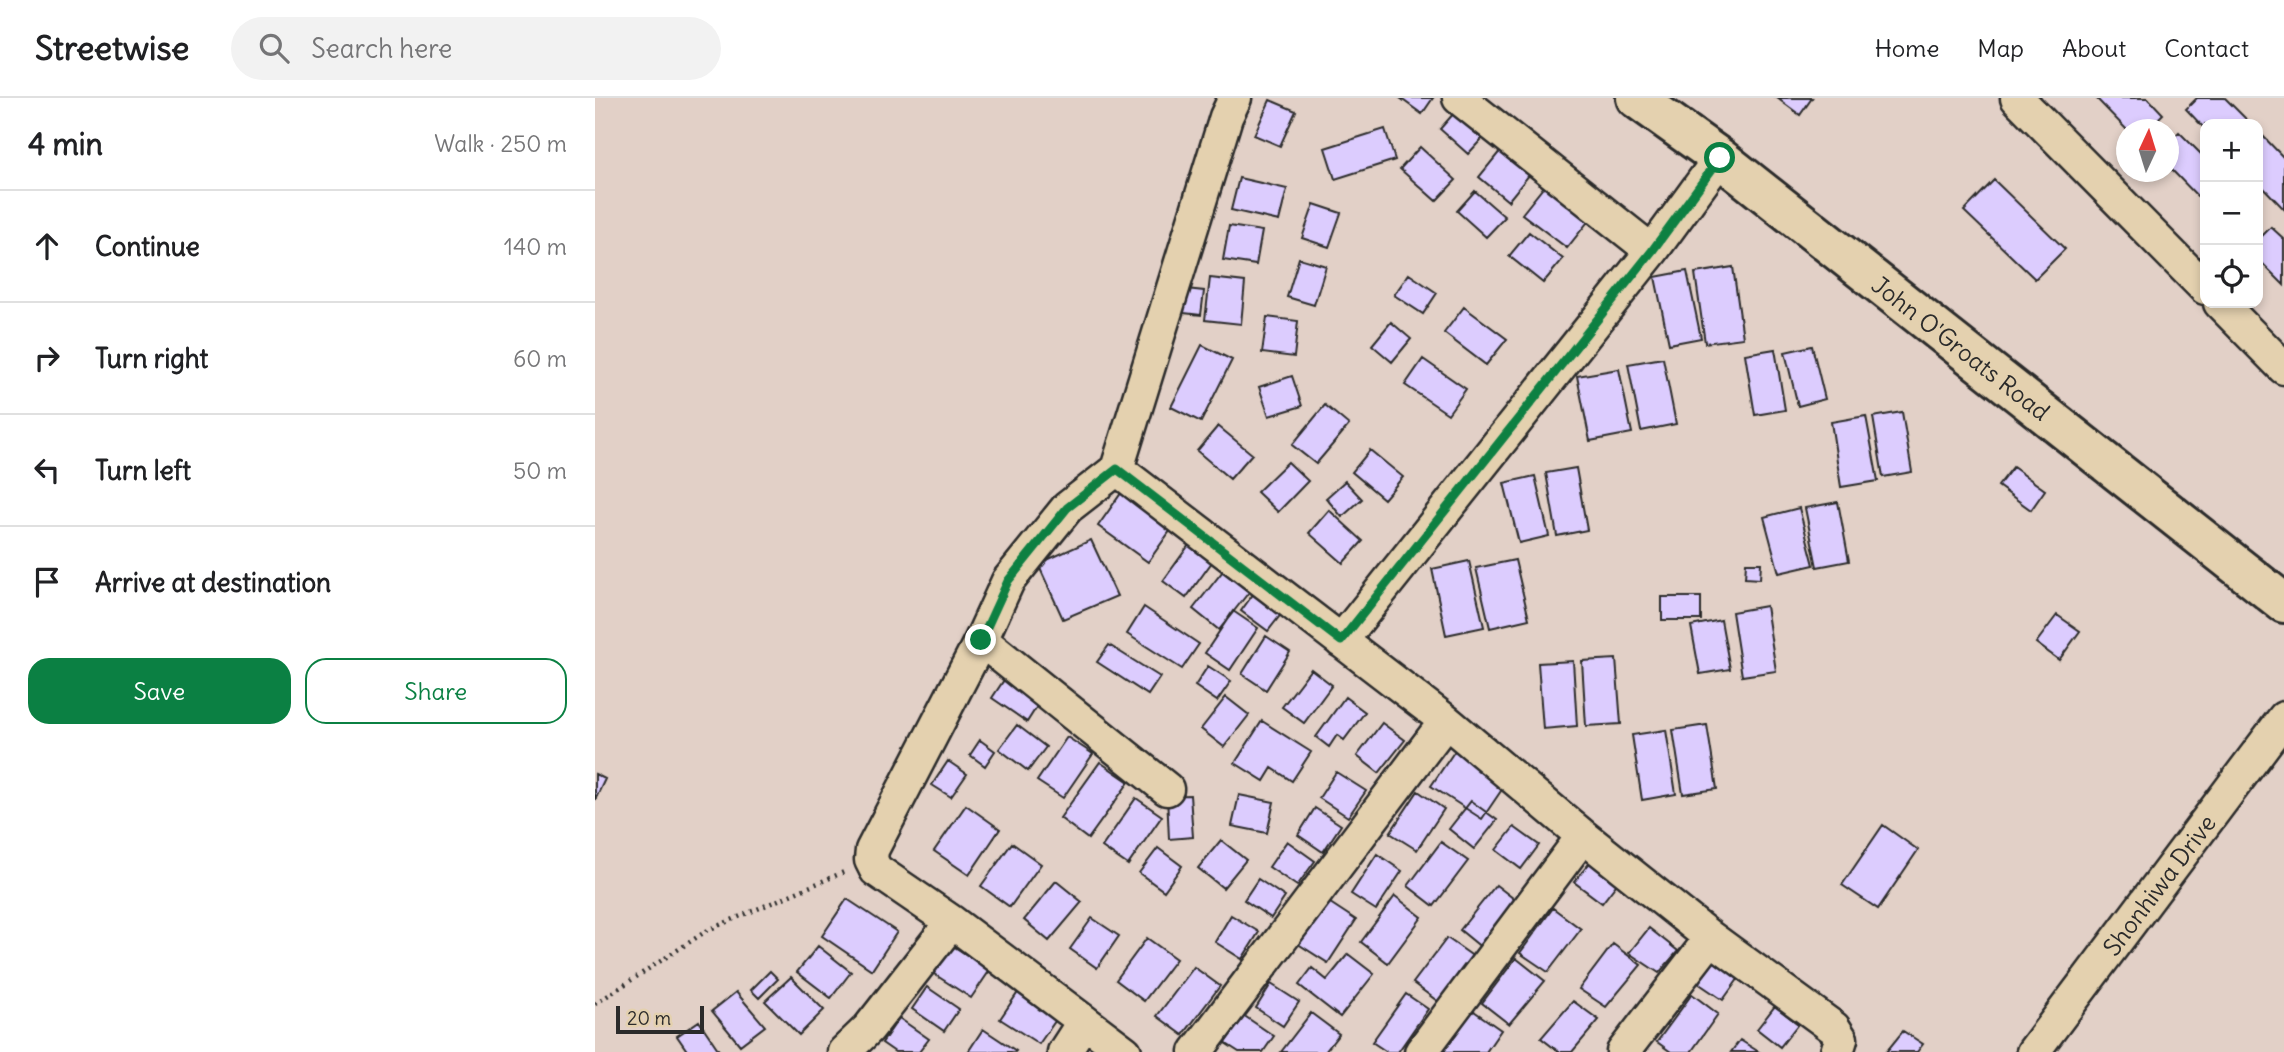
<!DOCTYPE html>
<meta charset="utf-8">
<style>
body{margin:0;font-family:Delius,sans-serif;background:#f2f2f2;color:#202124}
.controls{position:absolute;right:21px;top:21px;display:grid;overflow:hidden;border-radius:14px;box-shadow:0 4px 10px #0003}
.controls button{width:63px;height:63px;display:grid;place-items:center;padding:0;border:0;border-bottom:2px solid #e0e0e0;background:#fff;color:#202124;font:35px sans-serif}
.compass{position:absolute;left:1521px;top:21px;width:63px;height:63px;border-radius:50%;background:#fff;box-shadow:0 4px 10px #0003;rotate:4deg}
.scale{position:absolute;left:21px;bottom:18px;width:88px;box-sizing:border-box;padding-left:7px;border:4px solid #2b2b2b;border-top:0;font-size:19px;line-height:24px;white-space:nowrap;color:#2b2b2b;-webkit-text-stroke:5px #e4d1af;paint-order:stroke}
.stop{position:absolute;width:21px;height:21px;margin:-16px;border:5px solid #0b8043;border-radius:50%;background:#fff}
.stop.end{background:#0b8043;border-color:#fff;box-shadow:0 2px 7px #0008}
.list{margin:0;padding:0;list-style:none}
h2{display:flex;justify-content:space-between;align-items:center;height:91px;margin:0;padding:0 28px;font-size:30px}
h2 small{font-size:23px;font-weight:400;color:#757577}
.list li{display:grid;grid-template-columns:46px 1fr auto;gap:21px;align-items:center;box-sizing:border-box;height:112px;padding:0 28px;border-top:2px solid #e0e0e0}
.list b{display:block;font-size:26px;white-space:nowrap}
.list em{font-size:23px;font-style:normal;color:#757577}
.actions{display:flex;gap:14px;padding:21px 28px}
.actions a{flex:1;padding:16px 0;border:2px solid #0b8043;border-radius:21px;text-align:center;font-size:24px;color:#0b8043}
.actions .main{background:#0b8043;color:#fff}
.icon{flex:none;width:38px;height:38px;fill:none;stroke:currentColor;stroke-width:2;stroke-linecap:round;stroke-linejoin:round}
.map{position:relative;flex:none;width:1689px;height:954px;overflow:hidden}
header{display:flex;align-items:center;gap:42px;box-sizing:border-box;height:98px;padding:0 35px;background:#fff;border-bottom:2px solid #e0e0e0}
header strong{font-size:33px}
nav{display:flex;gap:38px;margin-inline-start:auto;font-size:24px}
.search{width:490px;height:63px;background:#f2f2f2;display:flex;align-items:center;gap:18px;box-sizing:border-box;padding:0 24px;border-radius:38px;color:#757577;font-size:26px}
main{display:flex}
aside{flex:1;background:#fff}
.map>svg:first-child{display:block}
.building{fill:#dcccfe;stroke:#2b2b2b;stroke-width:2}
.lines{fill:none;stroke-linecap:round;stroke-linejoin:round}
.minor-casing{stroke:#2b2b2b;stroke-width:37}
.tertiary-casing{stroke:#2b2b2b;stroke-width:44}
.path{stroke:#2b2b2b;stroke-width:4.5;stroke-dasharray:2 5;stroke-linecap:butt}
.minor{stroke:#e4d1af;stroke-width:32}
.tertiary{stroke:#e4d1af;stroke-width:38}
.route{stroke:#0b8043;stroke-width:9}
.labels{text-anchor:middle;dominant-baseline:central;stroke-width:5;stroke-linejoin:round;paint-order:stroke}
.street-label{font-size:24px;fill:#2b2b2b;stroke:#e4d1af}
</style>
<header>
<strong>Streetwise</strong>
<div class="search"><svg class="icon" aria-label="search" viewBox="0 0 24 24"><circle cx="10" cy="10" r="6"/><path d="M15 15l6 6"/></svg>Search here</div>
<nav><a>Home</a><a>Map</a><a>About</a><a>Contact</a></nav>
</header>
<main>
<aside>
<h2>4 min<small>Walk · 250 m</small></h2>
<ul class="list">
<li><svg class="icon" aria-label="ahead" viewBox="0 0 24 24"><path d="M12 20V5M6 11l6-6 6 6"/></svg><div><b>Continue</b></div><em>140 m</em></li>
<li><svg class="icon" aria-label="right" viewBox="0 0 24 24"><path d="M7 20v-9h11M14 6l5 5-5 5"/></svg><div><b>Turn right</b></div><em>60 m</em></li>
<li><svg class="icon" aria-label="left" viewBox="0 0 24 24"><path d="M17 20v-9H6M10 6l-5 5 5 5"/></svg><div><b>Turn left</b></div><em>50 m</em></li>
<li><svg class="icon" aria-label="arrive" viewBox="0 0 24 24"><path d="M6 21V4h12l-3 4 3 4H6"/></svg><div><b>Arrive at destination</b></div></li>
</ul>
<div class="actions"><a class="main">Save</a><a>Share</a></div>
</aside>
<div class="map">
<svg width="1689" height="954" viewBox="0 0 1689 954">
<rect width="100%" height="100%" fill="#e2d0c7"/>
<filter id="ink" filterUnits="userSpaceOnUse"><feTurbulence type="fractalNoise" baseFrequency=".0143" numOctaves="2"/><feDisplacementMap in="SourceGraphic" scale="14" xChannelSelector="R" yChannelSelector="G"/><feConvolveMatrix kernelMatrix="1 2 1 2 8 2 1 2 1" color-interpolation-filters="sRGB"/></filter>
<g filter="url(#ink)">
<path class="building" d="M805,0H838L827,16Z
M1182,0H1217L1205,17Z
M1501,0H1553L1568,16L1552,32H1532Z
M1602,0H1630L1656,26H1610V31L1591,11Z
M675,2L701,13L685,48L659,37Z
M867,6L896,31L873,56L845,31Z
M790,31L800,62L740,81L730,50Z
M1663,33L1689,60V111L1663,84Z
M1584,34L1610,60V106L1574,69V44Z
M825,49L861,82L841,103L805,71Z
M906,52L935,76L913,103L884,79Z
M644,80L692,91L684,123L636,112Z
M955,81L999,116L972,150L927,116Z
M1399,82L1470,151L1440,181L1369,113Z
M880,93L910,119L891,139L862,113Z
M719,106L746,115L734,149L707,140Z
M634,128L667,133L661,167L628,162Z
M1676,129L1689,141V187L1663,161V142Z
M934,134L968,161L948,185L914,158Z
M704,160L731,168L719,207L692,199Z
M1138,169L1148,240L1110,245L1100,175Z
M1092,173L1106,240L1074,246L1060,179Z
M814,176L842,195L828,216L799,197Z
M615,180L650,184L646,226L610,222Z
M591,191L609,193L606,217L589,215Z
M869,209L912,241L891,267L849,235Z
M672,219L703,223L699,259L667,255Z
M796,224L816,241L797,264L777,247Z
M607,247L637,262L606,324L576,309Z
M1217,248L1230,301L1203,308L1190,254Z
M1180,251L1190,312L1160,317L1150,256Z
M1068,260L1081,326L1046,333L1033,266Z
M828,261L871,291L853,316L810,287Z
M1024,271L1037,335L995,343L982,278Z
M697,278L707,308L674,318L664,289Z
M730,307L754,327L721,366L697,347Z
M1307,314L1317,374L1288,379L1278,319Z
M1271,318L1283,383L1246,389L1236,324Z
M623,328L657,356L635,381L602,353Z
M775,352L808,379L789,401L757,374Z
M693,364L713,383L683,414L662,394Z
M1418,369L1450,392L1436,412L1403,388Z
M981,370L992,432L962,438L951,375Z
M940,378L954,438L924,445L909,385Z
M750,383L767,401L747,419L731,400Z
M529,391L580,426L553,464L503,428Z
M1243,404L1254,463L1222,469L1210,410Z
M1204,410L1219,467L1184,475L1169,419Z
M734,412L768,443L748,465L714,435Z
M496,442L522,498L468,521L443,466Z
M594,447L617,464L591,500L568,483Z
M920,462L934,521L895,530L881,470Z
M874,463L889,529L851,537L837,471Z
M1151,465H1166L1165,481L1150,480Z
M628,473L654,494L624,532L598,511Z
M659,495L687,515L673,533L646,513Z
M1067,499H1106V522H1067Z
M1171,508L1181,573L1147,578L1137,514Z
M549,509L604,546L587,571L532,536Z
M638,513L663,530L635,572L610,555Z
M1462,517L1485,533L1464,562L1441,545Z
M1126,522L1135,571L1105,576L1096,528Z
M671,538L695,554L671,592L647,576Z
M514,547L565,579L553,597L502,564Z
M1021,561L1026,626L991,628L987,563Z
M978,563L982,628L948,631L943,565Z
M613,568L636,583L622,603L600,588Z
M716,571L737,587L709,625L687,609Z
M411,579L446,602L432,624L397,600Z
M631,599L654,617L629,649L606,631Z
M750,599L770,614L749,642L742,637L734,649L721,639Z
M667,623L716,654L697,683L677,670L669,683L640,665Z
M787,625L810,642L784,675L762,658Z
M422,627L451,649L433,673L404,651Z
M1112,627L1122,691L1088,696L1078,632Z
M1071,632L1081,696L1047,702L1037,637Z
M472,639L498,656L468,700L442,683Z
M385,642L400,653L390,668L375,657Z
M863,648L914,681L887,721L836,688Z
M353,663L372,676L356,699L337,687Z
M505,664L534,684L493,741L465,720Z
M741,674L771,693L753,719L724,700Z
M0,676L10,681L0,702Z
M823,693L849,711L822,752L795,735Z
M595,697L598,739L574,741L572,698Z
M644,697L679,704L672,735L637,728Z
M541,700L567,718L533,767L507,749Z
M876,703L902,722L879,751L854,731Z
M371,707L405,731L374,777L339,753Z
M720,710L746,727L728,754L703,737Z
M1288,727L1323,752L1283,811L1247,787Z
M919,729L944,747L926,771L901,752Z
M626,742L651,762L628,790L603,770Z
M692,743L720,763L702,788L674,769Z
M846,744L873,763L839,808L813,788Z
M417,745L446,766L415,809L386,788Z
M563,750L587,768L569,793L544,775Z
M782,756L807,773L781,812L756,796Z
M997,762L1024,783L1007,805L979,784Z
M663,781L690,799L676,820L649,802Z
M461,783L487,804L454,843L429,822Z
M901,787L923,804L887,850L865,832Z
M800,798L827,819L793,865L766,844Z
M726,799L761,822L733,865L697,842Z
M252,801L302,834L277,872L227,838Z
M958,810L986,831L953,874L925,855Z
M636,817L664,834L647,861L620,844Z
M497,820L524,838L502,870L475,851Z
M1054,830L1083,853L1064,875L1034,855Z
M552,840L581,861L549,903L521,882Z
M852,840L879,859L845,905L818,885Z
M355,846L395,872L376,900L336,874Z
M1018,846L1046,867L1011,909L984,891Z
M223,848L256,874L236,900L202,874Z
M753,856L779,876L745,919L704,887L717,870L732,882Z
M921,860L950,883L914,926L887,905Z
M1122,860L1146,877L1128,902L1103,885Z
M599,869L625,888L588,937L562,918Z
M175,873L183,881L164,900L156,892Z
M196,879L229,912L204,937L170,903Z
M676,886L704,904L688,928L661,910Z
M332,889L364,911L349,933L317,911Z
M426,890L465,916L444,946L405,921Z
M141,894L170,928L145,947L117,913Z
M811,896L833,911L803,954H792L777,944Z
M1097,896L1123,916L1096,954H1076L1062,944Z
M978,903L1004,922L977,954H964L946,940Z
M1180,908L1203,926L1185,949L1162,931Z
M876,911L906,932L891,954H846Z
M716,915L744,936L730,954H686Z
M648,917L679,938L668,954H644L630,945Z
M304,920L334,941L324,954H300L287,945Z
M104,923L125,954H93L82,938Z
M388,931L421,953L420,954H373Z
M1308,933L1328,946L1322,954H1291Z
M1145,942L1164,954H1136Z"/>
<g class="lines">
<g class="minor-casing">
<path id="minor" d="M864,0L1057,153
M1422,0L1610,190
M1625,205L1689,270
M522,371L851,623L988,738L1116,840L1239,930L1246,941L1242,954
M386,542L572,691
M746,543L1057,153L1125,60
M249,954L274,930L357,824
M469,954L489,923
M530,954L357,824L281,772L276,762L277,752L386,542L413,483L472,410L522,371L631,19L640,0
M601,954L851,623
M826,954L988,738
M1028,954L1116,840
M1438,954L1689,620"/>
</g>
<g class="tertiary-casing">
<path id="tertiary" d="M1041,0L1125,60L1689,505"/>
</g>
<path class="path" d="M0,906L113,832L249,774"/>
<use href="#minor" class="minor"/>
<use href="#tertiary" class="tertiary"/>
</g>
</g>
<g class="lines" filter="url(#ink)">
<path class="route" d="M386,542L413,483L472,410L522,371L746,543L1057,153L1125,60"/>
</g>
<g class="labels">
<g class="street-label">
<text transform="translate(1366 250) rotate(38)">John O'Groats Road</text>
<text transform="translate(1564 787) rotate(-53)">Shonhiwa Drive</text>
</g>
</g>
</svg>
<div class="controls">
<button>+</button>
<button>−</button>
<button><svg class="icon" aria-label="locate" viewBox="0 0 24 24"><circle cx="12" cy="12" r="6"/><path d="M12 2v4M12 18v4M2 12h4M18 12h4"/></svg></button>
</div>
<svg class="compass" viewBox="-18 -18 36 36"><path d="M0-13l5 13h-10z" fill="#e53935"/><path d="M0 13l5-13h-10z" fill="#757577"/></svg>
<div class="scale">20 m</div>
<div class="stop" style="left:1125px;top:60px"></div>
<div class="stop end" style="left:386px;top:542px"></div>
</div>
</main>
